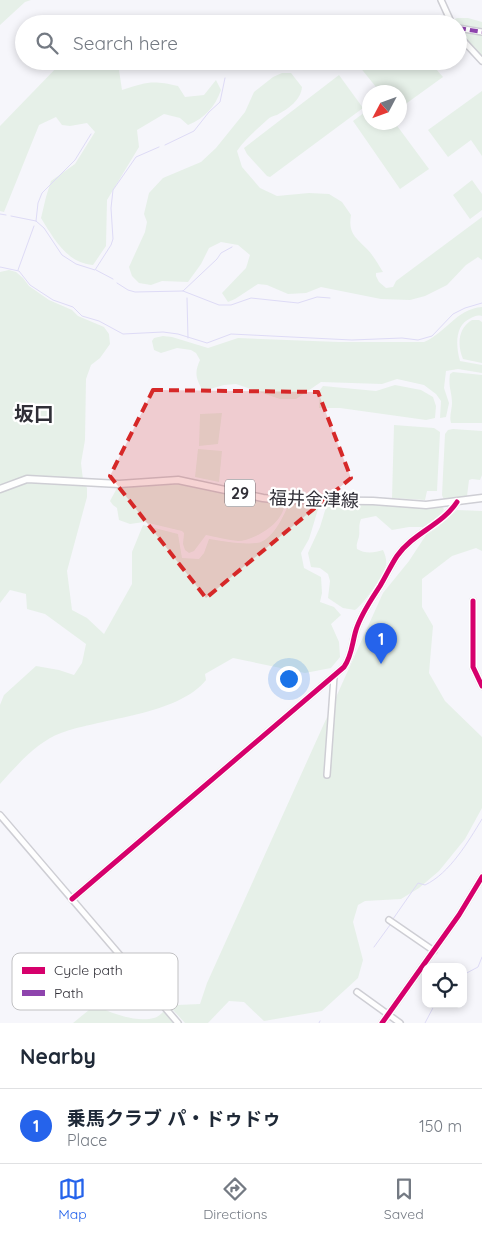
<!DOCTYPE html>
<meta charset="utf-8">
<style>
body{margin:0;font-family:Quicksand,"Noto Sans JP",sans-serif;background:#f2f2f3;color:#1f2937}
.controls{position:absolute;right:15px;bottom:15px;display:grid;overflow:hidden;border-radius:10px;box-shadow:0 2px 8px #0003}
.controls button{width:45px;height:45px;display:grid;place-items:center;padding:0;border:0;border-bottom:1px solid #e0e1e3;background:#fff;color:#1f2937;font:25px sans-serif}
.compass{position:absolute;left:362px;top:85px;width:45px;height:45px;border-radius:50%;background:#fff;box-shadow:0 2px 8px #0003;rotate:229deg}
.you{position:absolute;left:288px;top:678px;width:18px;height:18px;margin:-12px;border:4px solid #fff;border-radius:50%;background:#1a73e8;box-shadow:0 0 0 8px #1a73e833}
.badge{display:grid;place-items:center;width:32px;height:32px;border-radius:50%;background:#2563eb;color:#fff;font-size:16px;font-weight:700}
.pin{position:absolute;translate:-50% -41px;filter:drop-shadow(0 1px 2px #0008)}
.pin::after{content:'';position:absolute;top:26px;width:18px;height:15px;background:inherit;clip-path:polygon(0 0,100% 0,50% 100%)}
.list{margin:0;padding:0;list-style:none}
h2{display:flex;justify-content:space-between;align-items:center;height:65px;margin:0;padding:0 20px;font-size:21px}
h2 small{font-size:16px;font-weight:400;color:#747a83}
.list li{display:grid;grid-template-columns:32px 1fr auto;gap:15px;align-items:center;box-sizing:border-box;height:75px;padding:0 20px;border-top:1px solid #e0e1e3}
.list b{display:block;font-size:19px;white-space:nowrap}
.list p{margin:0;font-size:16px;white-space:nowrap;color:#747a83}
.list em{font-size:16px;font-style:normal;color:#747a83}
.icon{flex:none;width:28px;height:28px;fill:none;stroke:currentColor;stroke-width:2;stroke-linecap:round;stroke-linejoin:round}
.map{position:relative;flex:none;width:482px;height:1023px;overflow:hidden}
.search{position:absolute;background:#fff;box-shadow:0 2px 8px #0003;left:15px;right:15px;top:15px;height:55px;display:flex;align-items:center;gap:12px;box-sizing:border-box;padding:0 18px;border-radius:28px;color:#747a83;font-size:19px}
.sheet{height:140px;background:#fff}
nav{display:flex;justify-content:space-around;align-items:center;box-sizing:border-box;height:70px;border-top:1px solid #e0e1e3;background:#fff;font-size:14px;color:#747a83}
nav a{display:grid;justify-items:center;gap:2px}
nav .on{color:#2563eb}
.map>svg:first-child{display:block}
.green{fill:#e6f0e8}
.lines{fill:none;stroke-linecap:round;stroke-linejoin:round}
.stream{stroke:#dedbf6;stroke-width:1}
.minor-casing{stroke:#ceced4;stroke-width:8}
.major-casing{stroke:#ceced4;stroke-width:9}
.minor{stroke:#fefefe;stroke-width:5}
.major{stroke:#fefefe;stroke-width:6}
.quiet{stroke:#8e44ad;stroke-width:4;stroke-dasharray:8 4;stroke-linecap:butt}
.cycleway-casing{stroke:#fff;stroke-width:8}
.cycleway{stroke:#d6006c;stroke-width:5}
.marked{fill:#d62828;fill-opacity:0.2;stroke:#d62828;stroke-width:4;stroke-dasharray:10 6;stroke-linejoin:round}
.labels{text-anchor:middle;dominant-baseline:central;stroke-width:4.5;stroke-linejoin:round;paint-order:stroke}
.shield{fill:#fff;stroke:#6e6d73;stroke-width:1}
.shield-label{font-size:16px;font-weight:bold;fill:#302f37}
.street-label{font-size:18px;fill:#302f37;stroke:#fff}
.quarter-label{font-size:20px;font-weight:bold;fill:#302f37;stroke:#fff}
.key{fill:#fff;stroke:#c1c1c3;stroke-width:1}
.key-label{font-size:14px;fill:#302f37}
</style>
<div class="map">
<svg width="482" height="1023" viewBox="0 0 482 1023">
<rect width="100%" height="100%" fill="#f6f6fb"/>
<path class="green" d="M0,0H31L25,2L0,25Z
M457,18H468L482,22V56L460,34L458,24H455L453,20Z
M67,61H115L119,70L122,90C147,82 152,80 178,86L185,97L204,95L216,80L221,90C215,107 205,118 188,125L180,118L164,114L137,130L139,147L107,200L106,246L93,265C67,263 54,239 41,218L46,197L51,181L75,164L95,132L87,123L70,126L62,125L56,117L39,125L4,212L0,211V126L61,63Z
M355,61H429L443,77L400,108V92H380Z
M282,73H291L302,87C301,100 288,109 277,115C273,116 270,117 267,120C256,130 245,139 237,151L242,167L260,188L277,196L309,193L329,194L342,202L351,215C348,233 355,237 367,249C373,255 378,264 383,272L376,273V276L379,282L386,288L393,287L396,281L482,217V260L478,257L466,265L447,285L425,296L410,300L381,299L321,287L306,293L288,294L267,285L258,284L235,299L228,302L222,293L246,268L250,255L238,245L221,242L209,248L201,264L188,282L162,281L151,285L139,283L132,276L129,267L145,232L147,222L144,214L149,193L163,178L201,162L216,148L245,112L254,92L273,77Z
M339,75L363,108L270,177L267,176L247,154L244,148Z
M482,91V156L471,140L448,157L428,130Z
M369,109L370,122L395,123L429,169L400,189L353,121Z
M472,180L482,194V210L470,219L453,195Z
M9,270L16,272L23,278L29,286L49,300L72,310L78,316L104,327L109,334L110,344L100,358L91,365L86,379L85,440L81,463L83,480L87,488V497L67,571L72,610L87,618L104,634L132,584V552L143,525L178,534L182,558L199,559L204,553L209,539C221,541 250,546 261,542C275,536 283,516 289,504L319,506L309,539L301,553L304,568L321,577L322,593L320,602L334,607L341,615L331,624L339,642L340,657L331,668L305,673L233,658L205,674L206,680C178,715 102,718 61,733C38,741 16,766 0,784V705L4,695L36,666L59,670L74,675L82,663L86,644L45,614L27,609L26,594L10,590L0,603V272Z
M482,307V316C477,315 475,316 471,318C454,325 456,347 460,361L482,365V373L458,369L446,371L444,388L449,403L446,417L440,418L441,401L436,394L424,385L397,379L382,384L321,382L296,399H280L236,384L224,385L203,391C196,379 194,373 200,360L196,353L191,350L177,348L161,353L154,350L152,341L154,338L163,336L172,337L208,348L238,338L339,342H424C446,333 456,309 482,307Z
M472,320H479L482,322V363L463,359C457,345 458,328 472,320Z
M453,372L482,375V423H451C449,416 452,410 452,403C452,392 448,387 450,374Z
M395,385L421,390L433,397L436,406L435,418L426,420L340,408H319L320,390L323,386L376,391Z
M222,413L218,444L199,446L200,414Z
M394,425L434,428L440,432L437,491H427L425,500L392,498Z
M453,429L482,431V475L480,480L472,479L469,480L467,496L444,500L442,495L445,434L448,430Z
M198,449L222,451L219,482L195,477Z
M183,484L265,502L284,504C285,522 254,541 238,541C228,540 217,537 206,535L194,551L189,553L185,550L183,544L184,533L182,531L144,522L130,524L119,520L117,508L113,505L110,501L117,488Z
M377,503L434,508L442,507L444,509L440,517L423,527H409L392,530L376,516L361,519C358,527 360,530 359,536C358,542 356,543 357,549C365,554 374,553 383,550C385,554 387,560 386,565C383,576 364,604 355,610L343,608L328,598L330,581L328,574L320,568L311,567L308,553L320,527L327,504Z
M457,510L482,511V551L476,548L452,556L422,579V607L433,626L429,673L445,701L482,737V808L465,839L439,871L419,888L401,899L365,901L358,905L353,922L363,960L358,978L322,1011L264,1021L244,1002L229,1001L208,1023H185L173,1010L177,1005L200,1004L207,983L383,593L409,561L426,535L438,527Z
M95,1005C110,1013 137,1023 154,1018C158,1017 161,1014 164,1011L173,1023H73Z"/>
<g class="lines">
<path class="stream" d="M165,145L194,131L209,112L220,102L225,78
M0,214L6,215
M11,216L36,221L44,228L62,255L76,264L95,270L111,245L113,239L111,208L113,190L136,157L159,147
M36,221L38,203L42,193L75,160L91,134
M0,267L19,271L30,285L53,300L73,307L82,316L99,321L123,334L163,332L178,334L207,343L231,334L352,340L402,338L418,340L432,336L453,314L465,308L482,303
M18,270L34,226
M96,270L113,279
M117,283L128,290L135,292L183,291L217,259L221,253L232,247
M183,291L219,305H231L251,298L298,303L317,297L330,298
M187,298L188,338
M393,919L418,883L425,885C450,873 468,842 482,819
M374,947L390,925
M463,975L478,967L482,957
M319,1023L320,1021
M425,1023L435,1004"/>
<g class="minor-casing">
<path id="minor" d="M441,0L452,24
M458,28L482,32
M458,35L482,61
M473,601V667L482,686
M327,775L334,677
M0,815L178,1023
M72,899L344,667C352,656 352,643 356,630C361,614 371,600 380,586C386,576 391,565 397,556C413,533 442,525 457,502
M389,920L434,951
M357,992L400,1023
M382,1023L459,915L482,877"/>
</g>
<g class="major-casing">
<path id="major" d="M0,489L27,479L119,484L178,480L263,498L281,500L373,501L426,505L482,498"/>
</g>
<use href="#minor" class="minor"/>
<use href="#major" class="major"/>
<path class="quiet" d="M458,28L482,32"/>
<g class="cycleway-casing">
<path id="cycleway" d="M473,601V667L482,686
M72,899L344,667C352,656 352,643 356,630C361,614 371,600 380,586C386,576 391,565 397,556C413,533 442,525 457,502
M382,1023L459,915L482,877"/>
</g>
<use href="#cycleway" class="cycleway"/>
</g>
<path class="marked" d="M153,390L318,392L351,478L206,598L110,476Z"/>
<g class="labels">
<rect class="shield" x="225" y="479.5" width="30" height="27" rx="4"/>
<g class="shield-label">
<text x="240" y="493">29</text>
</g>
<g class="street-label">
<text transform="translate(314 499) rotate(2)">福井金津線</text>
</g>
<g class="quarter-label">
<text x="34" y="413">坂口</text>
</g>
</g>
<rect x="12" y="953" width="166" height="57" rx="8" class="key"/>
<rect x="22" y="967" width="23" height="7" fill="#d6006c"/>
<rect x="22" y="990" width="23" height="6" fill="#8e44ad"/>
<g class="key-label">
<text x="54" y="975">Cycle path</text>
<text x="54" y="998">Path</text>
</g>
</svg>
<div class="controls">
<button><svg class="icon" aria-label="locate" viewBox="0 0 24 24"><circle cx="12" cy="12" r="6"/><path d="M12 2v4M12 18v4M2 12h4M18 12h4"/></svg></button>
</div>
<svg class="compass" viewBox="-18 -18 36 36"><path d="M0-13l5 13h-10z" fill="#e53935"/><path d="M0 13l5-13h-10z" fill="#747a83"/></svg>
<div class="you"></div>
<div class="pin badge" style="left:381px;top:664px">1</div>
<div class="search"><svg class="icon" aria-label="search" viewBox="0 0 24 24"><circle cx="10" cy="10" r="6"/><path d="M15 15l6 6"/></svg>Search here</div>
</div>
<section class="sheet">
<h2>Nearby<small></small></h2>
<ul class="list">
<li><span class="badge">1</span><div><b>乗馬クラブ パ・ドゥドゥ</b><p>Place</p></div><em>150 m</em></li>
</ul>
</section>
<nav>
<a class="on"><svg class="icon" aria-label="map" viewBox="0 0 24 24"><path d="M3 6l6-2 6 2 6-2v14l-6 2-6-2-6 2zM9 4v14M15 6v14"/></svg>Map</a>
<a><svg class="icon" aria-label="directions" viewBox="0 0 24 24"><path d="M12 3l9 9-9 9-9-9zM9 14v-3h6M13 9l2 2-2 2"/></svg>Directions</a>
<a><svg class="icon" aria-label="saved" viewBox="0 0 24 24"><path d="M7 4h10v16l-5-4-5 4z"/></svg>Saved</a>
</nav>
